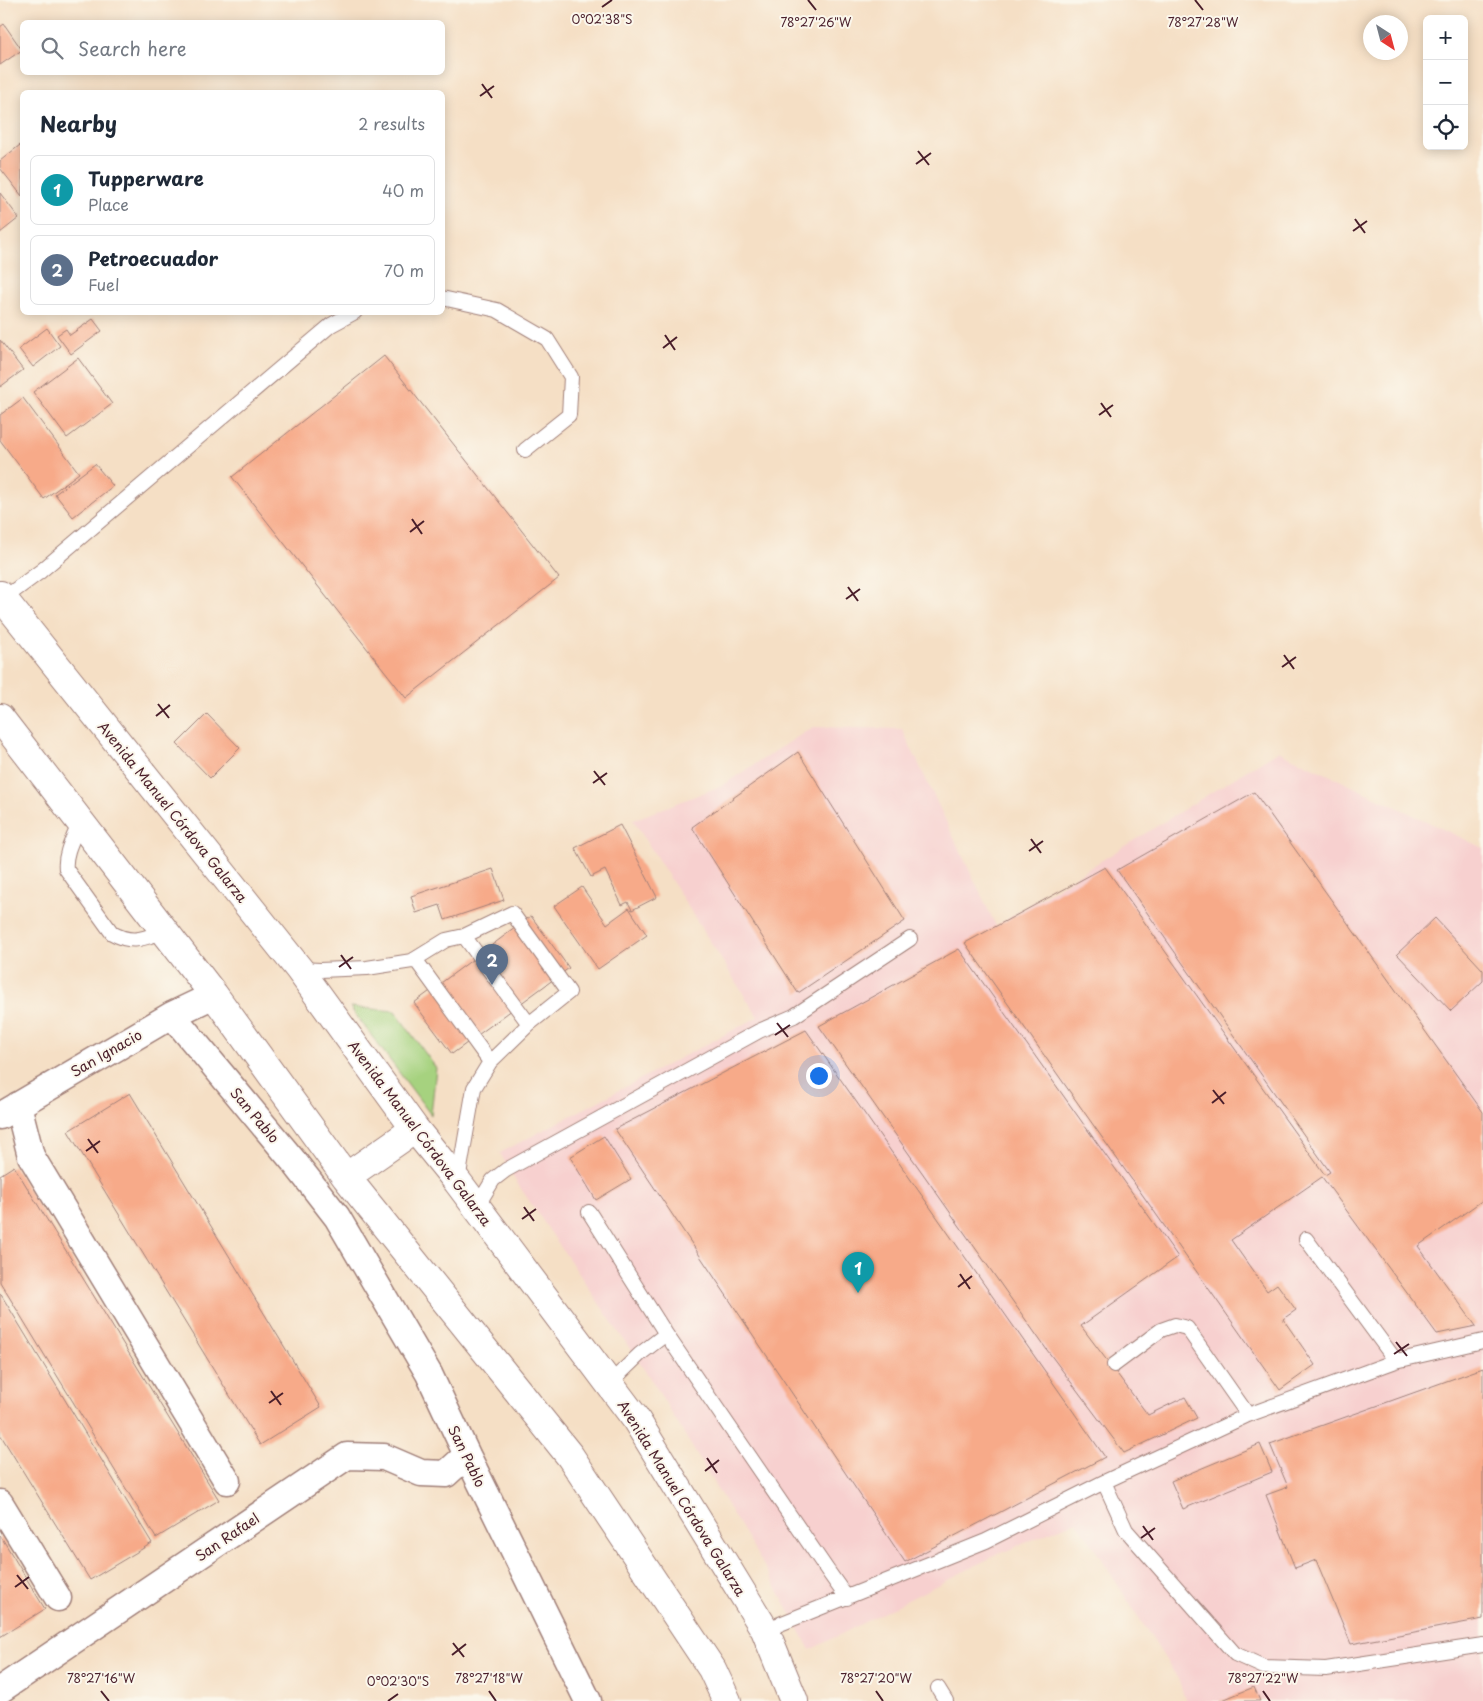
<!DOCTYPE html>
<meta charset="utf-8">
<style>
body{margin:0;font-family:"Playpen Sans",sans-serif;background:#f2f2f3;color:#1f2937}
.controls{position:absolute;right:15px;top:15px;display:grid;overflow:hidden;border-radius:8px;box-shadow:0 2px 12px #0003}
.controls button{width:45px;height:45px;display:grid;place-items:center;padding:0;border:0;border-bottom:1px solid #e0e1e3;background:#fff;color:#1f2937;font:25px sans-serif}
.compass{position:absolute;left:1363px;top:15px;width:45px;height:45px;border-radius:50%;background:#fff;box-shadow:0 2px 12px #0003;rotate:144deg}
.you{position:absolute;left:818px;top:1075px;width:18px;height:18px;margin:-12px;border:4px solid #fff;border-radius:50%;background:#1a73e8;box-shadow:0 0 0 8px #1a73e833}
.badge{display:grid;place-items:center;width:32px;height:32px;border-radius:50%;background:#ea580c;color:#fff;font-size:16px;font-weight:700}
.pin{position:absolute;translate:-50% -41px;filter:drop-shadow(0 1px 2px #0008)}
.pin::after{content:'';position:absolute;top:26px;width:18px;height:15px;background:inherit;clip-path:polygon(0 0,100% 0,50% 100%)}
.list{margin:0;padding:0;list-style:none}
h2{display:flex;justify-content:space-between;align-items:center;height:65px;margin:0;padding:0 20px;font-size:21px}
h2 small{font-size:16px;font-weight:400;color:#747a83}
.list li{display:grid;grid-template-columns:32px 1fr auto;gap:15px;align-items:center;box-sizing:border-box;height:70px;margin:0 10px 10px;padding:0 10px;border:1px solid #e0e1e3;border-radius:8px}
.list b{display:block;font-size:19px;white-space:nowrap}
.list p{margin:0;font-size:16px;white-space:nowrap;color:#747a83}
.list em{font-size:16px;font-style:normal;color:#747a83}
.icon{flex:none;width:28px;height:28px;fill:none;stroke:currentColor;stroke-width:2;stroke-linecap:round;stroke-linejoin:round}
.map{position:relative;flex:none;width:1483px;height:1701px;overflow:hidden}
.search{position:absolute;background:#fff;box-shadow:0 2px 12px #0003;left:20px;top:20px;width:425px;height:55px;display:flex;align-items:center;gap:12px;box-sizing:border-box;padding:0 18px;border-radius:8px;color:#747a83;font-size:19px}
.panel{position:absolute;background:#fff;box-shadow:0 2px 12px #0003;left:20px;top:90px;width:425px;height:225px;border-radius:8px}
.map>svg:first-child{display:block}
.built{fill:#f7d0cf}
.green{fill:#a6d27f;stroke:#787855}
.building{fill:#f7aa89}
.lines{fill:none;stroke-linecap:round;stroke-linejoin:round}
.lane-casing{stroke:#a07f78;stroke-width:16}
.street-casing{stroke:#a07f78;stroke-width:29}
.primary-casing{stroke:#a07f78;stroke-width:30}
.lane{stroke:#fff;stroke-width:14}
.street{stroke:#fff;stroke-width:26}
.primary{stroke:#fff;stroke-width:28}
.ticks{fill:none;stroke:#4a1f2b;stroke-width:2}
.labels{text-anchor:middle;dominant-baseline:central;stroke-width:4;stroke-linejoin:round;paint-order:stroke}
.street-label{font-size:14px;fill:#4a1f2b;stroke:#fbf7ec}
.ticks-label{font-size:12px;text-anchor:middle;fill:#4a1f2b;stroke:#fbf7ec;stroke-width:4;stroke-linejoin:round;paint-order:stroke}
</style>
<div class="map">
<svg width="1483" height="1701" viewBox="0 0 1483 1701">
<rect width="100%" height="100%" fill="#fbf7ec"/>
<filter id="ink" filterUnits="userSpaceOnUse"><feTurbulence type="fractalNoise" baseFrequency=".02" numOctaves="2"/><feDisplacementMap in="SourceGraphic" scale="10" xChannelSelector="R" yChannelSelector="G"/><feConvolveMatrix kernelMatrix="1 2 1 2 8 2 1 2 1" color-interpolation-filters="sRGB"/></filter>
<filter id="wash" filterUnits="userSpaceOnUse"><feTurbulence type="fractalNoise" baseFrequency=".0096" numOctaves="4" result="noise"/><feDisplacementMap in="SourceGraphic" scale="20" xChannelSelector="R" yChannelSelector="G"/><feGaussianBlur stdDeviation="1.12" result="paint"/><feColorMatrix in="noise" values="0 0 0 0 0 0 0 0 0 0 0 0 0 0 0 0 0 1.4 0 .05"/><feComposite in="paint" operator="in"/></filter>
<g filter="url(#wash)">
<rect width="100%" height="100%" fill="#f5dfc5"/>
<path class="built" d="M813,727L902,729L996,926L1278,751L1483,848V1701H1186L1178,1679L1077,1521L994,1556L810,1650L773,1581L654,1384L515,1180L500,1153L758,1017L633,820L721,786Z"/>
<path class="green" d="M350,1007L395,1011L436,1068L431,1115Z"/>
<g id="blocks">
<path class="building" d="M4,24L22,50L0,65V27Z
M20,145L22,149V196L0,168V161Z
M0,193L19,218L0,233Z
M93,319L102,331L71,354L57,335L66,329L70,335Z
M47,328L60,346L33,367L19,349Z
M0,340L23,370L0,387Z
M384,356L559,578L406,698L232,477Z
M78,358L112,404L67,438L33,392Z
M23,398L79,473L44,499L0,440V415Z
M95,464L113,486L73,517L55,494Z
M207,714L240,748L210,778L177,744Z
M798,752L905,921L798,993L692,827Z
M1254,792L1483,1112V1200L1418,1246L1476,1326L1437,1334L1322,1177L1231,1240L1267,1291L1277,1284L1296,1310L1283,1319L1315,1365L1280,1390L965,943L1105,867L1325,1175L1330,1172L1117,870Z
M620,825L657,897L632,910L628,902L622,905L605,870L591,877L575,848Z
M493,869L504,900L445,920L440,905L416,913L411,896Z
M582,887L607,924L629,908L647,935L598,969L554,906Z
M531,916L569,968L452,1054L414,1003Z
M1435,918L1483,970V981L1451,1011L1397,954Z
M959,949L1178,1257L1081,1326L1148,1415L1185,1397L1197,1418L1124,1453L1047,1350L819,1026Z
M806,1030L1105,1457L905,1562L615,1129Z
M130,1093L321,1407L260,1445L68,1131Z
M604,1136L631,1179L596,1200L570,1157Z
M14,1166L219,1500L156,1538L0,1282V1175Z
M0,1293L152,1543L90,1580L0,1434Z
M1483,1368V1619L1351,1644L1316,1560L1295,1568L1266,1495L1288,1487L1270,1444Z
M1260,1444L1272,1472L1183,1509L1171,1481Z
M0,1535L45,1609L0,1637Z
M1254,1687L1260,1701H1220Z"/>
</g>
</g>
<g filter="url(#ink)">
<use href="#blocks" fill-opacity="0" stroke="#a07f78" stroke-width="1"/>
<g class="lines">
<g class="lane-casing">
<path id="lane" d="M442,298L497,310L547,339L571,377L569,415L525,450
M3,599L41,571L331,325L355,312
M80,822C74,837 64,853 66,869L112,933C133,945 144,938 165,931
M464,936L529,1024
M415,959L490,1062
M300,969L320,970L367,968L412,961L446,940L464,936L512,913L569,992L529,1024L490,1062L474,1088L458,1180
M476,1208L493,1180L506,1170L759,1031L794,1016L910,939
M589,1212L666,1334
M1306,1239L1396,1361
M1114,1365L1161,1330L1175,1325L1187,1328L1248,1415
M609,1384L640,1354L666,1334L830,1574L847,1598
M1104,1482L1126,1530L1235,1654L1264,1667L1326,1669L1483,1645
M765,1630L986,1541L1104,1482L1248,1415L1396,1361L1483,1341
M938,1688L946,1701"/>
</g>
<g class="street-casing">
<path id="street" d="M172,1015L295,1163L337,1217L429,1374L467,1455L588,1701
M18,1105L31,1156L227,1481
M0,1116L172,1015L214,995
M0,1503L58,1598
M0,1690L347,1456L384,1457L421,1473L446,1474L467,1455"/>
</g>
<g class="primary-casing">
<path id="primary" d="M0,595L299,969L415,1129L457,1181L635,1418L765,1630L794,1701
M0,718L214,995L346,1177L570,1456L712,1669L727,1701
M346,1177L415,1129"/>
</g>
<use href="#lane" class="lane"/>
<use href="#street" class="street"/>
<use href="#primary" class="primary"/>
</g>
</g>
<path class="ticks" d="M808,0L816,10M1195,0L1203,10M602,7L612,0M482,84L492,98M480,96L494,86M918,151L929,165M916,164L931,153M1355,219L1365,233M1353,231L1367,221M665,335L675,350M663,348L677,337M1101,403L1111,417M1099,415L1113,405M412,519L422,534M410,532L424,521M848,587L858,601M846,599L860,589M1284,655L1294,669M1282,667L1296,657M158,704L169,718M156,716L170,705M594,771L605,785M593,783L607,773M1031,839L1041,853M1029,851L1043,841M341,955L351,969M339,967L353,957M777,1023L788,1037M775,1035L790,1025M1213,1090L1224,1104M1212,1103L1226,1092M88,1139L98,1153M86,1151L100,1141M524,1207L534,1221M522,1219L536,1209M960,1274L970,1289M958,1287L972,1276M1396,1342L1407,1356M1394,1354L1409,1344M271,1391L281,1405M269,1403L283,1393M707,1458L717,1473M705,1471L719,1460M1143,1526L1153,1540M1141,1538L1155,1528M17,1575L28,1589M15,1587L29,1577M453,1643L464,1657M452,1655L466,1644M101,1691L109,1701M489,1691L496,1701M876,1691L883,1701M1263,1691L1270,1701M388,1701L398,1694"/>
<g class="labels">
<g class="street-label">
<text transform="translate(173 812) rotate(51)">Avenida Manuel Córdova Galarza</text>
<text transform="translate(106 1053) rotate(-30)">San Ignacio</text>
<text transform="translate(255 1115) rotate(50)">San Pablo</text>
<text transform="translate(420 1133) rotate(53)">Avenida Manuel Córdova Galarza</text>
<text transform="translate(467 1456) rotate(64)">San Pablo</text>
<text transform="translate(682 1498) rotate(58)">Avenida Manuel Córdova Galarza</text>
<text transform="translate(227 1537) rotate(-34)">San Rafael</text>
</g>
</g>
<g class="ticks-label">
<text x="602" y="24">0°02'38"S</text>
<text x="816" y="27">78°27'26"W</text>
<text x="1203" y="27">78°27'28"W</text>
<text x="101" y="1683">78°27'16"W</text>
<text x="489" y="1683">78°27'18"W</text>
<text x="876" y="1683">78°27'20"W</text>
<text x="1263" y="1683">78°27'22"W</text>
<text x="398" y="1686">0°02'30"S</text>
</g>
</svg>
<div class="controls">
<button>+</button>
<button>−</button>
<button><svg class="icon" aria-label="locate" viewBox="0 0 24 24"><circle cx="12" cy="12" r="6"/><path d="M12 2v4M12 18v4M2 12h4M18 12h4"/></svg></button>
</div>
<svg class="compass" viewBox="-18 -18 36 36"><path d="M0-13l5 13h-10z" fill="#e53935"/><path d="M0 13l5-13h-10z" fill="#747a83"/></svg>
<div class="you"></div>
<div class="pin badge" style="left:858px;top:1293px;background:#0f9aa8">1</div>
<div class="pin badge" style="left:492px;top:985px;background:#5c6f8a">2</div>
<div class="search"><svg class="icon" aria-label="search" viewBox="0 0 24 24"><circle cx="10" cy="10" r="6"/><path d="M15 15l6 6"/></svg>Search here</div>
<section class="panel">
<h2>Nearby<small>2 results</small></h2>
<ul class="list">
<li><span class="badge" style="background:#0f9aa8">1</span><div><b>Tupperware</b><p>Place</p></div><em>40 m</em></li>
<li><span class="badge" style="background:#5c6f8a">2</span><div><b>Petroecuador</b><p>Fuel</p></div><em>70 m</em></li>
</ul>
</section>
</div>
